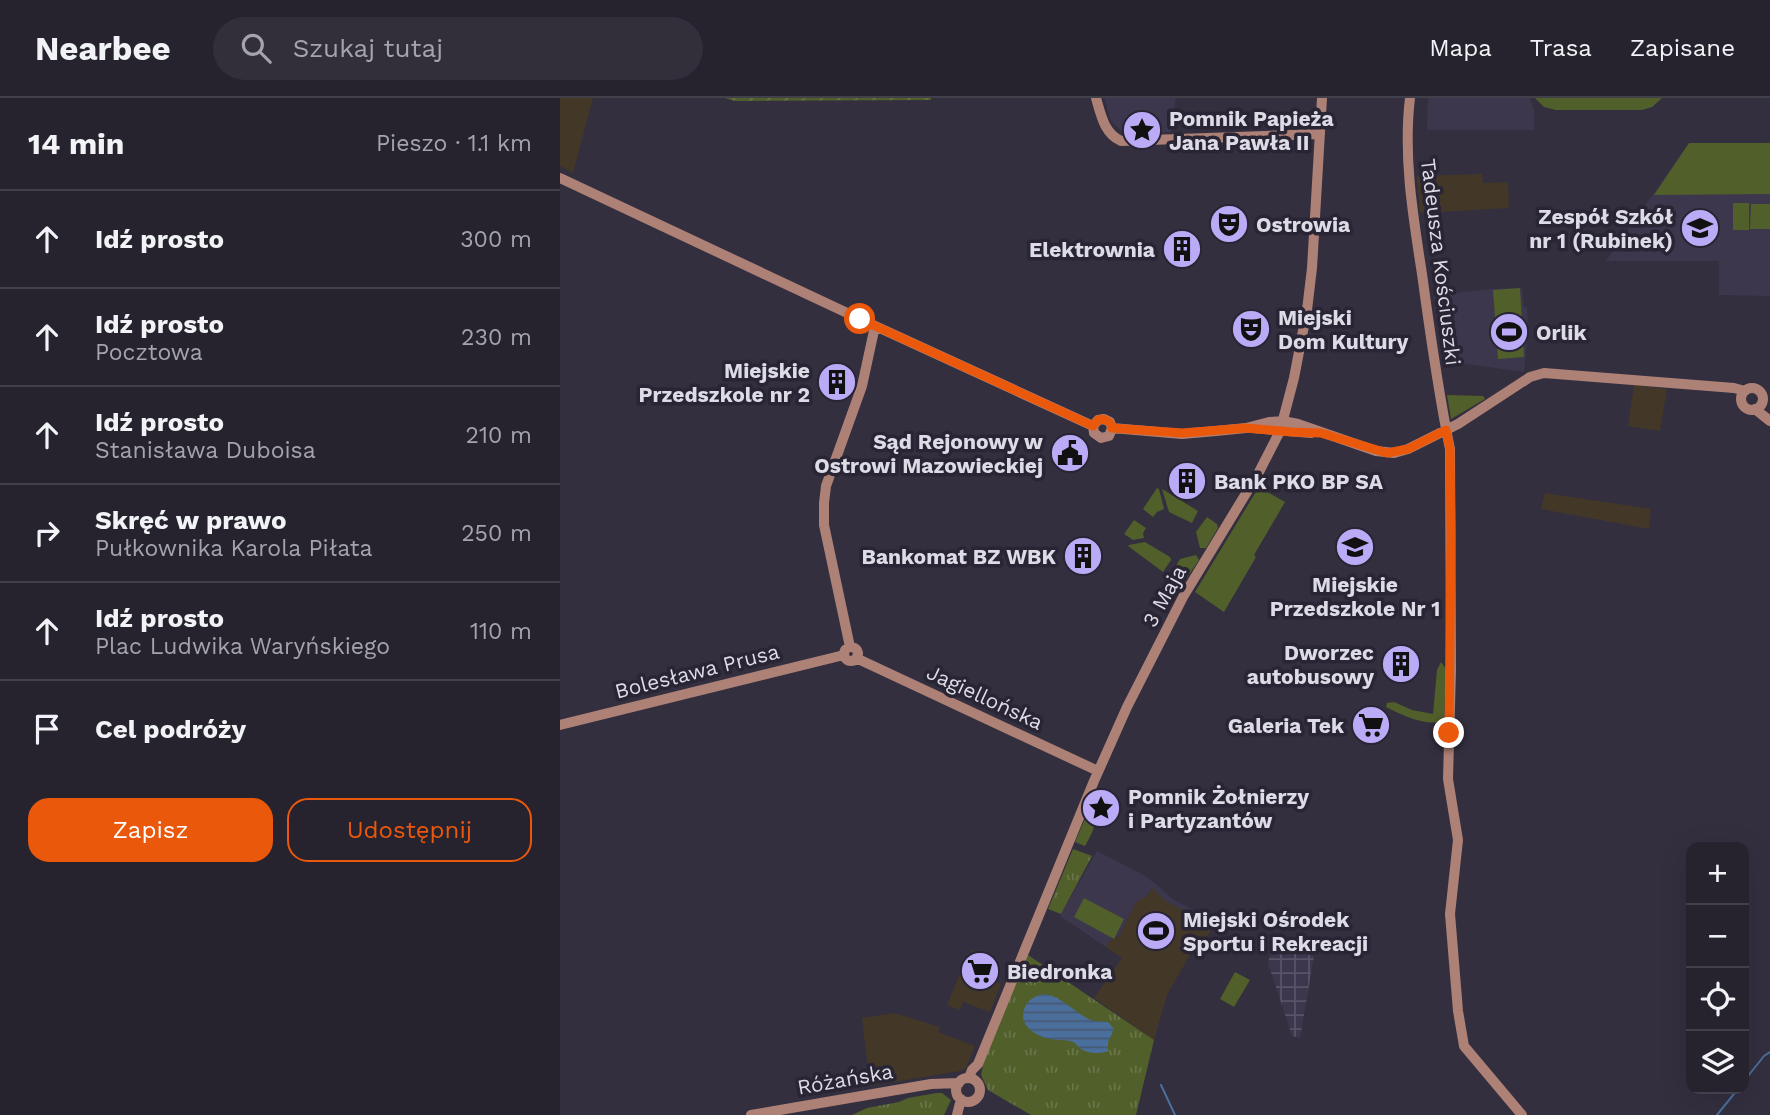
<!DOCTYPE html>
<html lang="pl">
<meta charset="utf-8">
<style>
body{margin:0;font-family:"Work Sans",sans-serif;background:#322f3b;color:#f1f3f6}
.controls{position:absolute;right:21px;bottom:21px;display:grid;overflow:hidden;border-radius:14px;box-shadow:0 7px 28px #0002}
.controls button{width:63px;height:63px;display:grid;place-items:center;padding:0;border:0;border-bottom:2px solid #42404b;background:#26232f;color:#f1f3f6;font:35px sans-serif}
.stop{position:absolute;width:21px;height:21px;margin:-16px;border:5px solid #ea580c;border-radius:50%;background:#fff}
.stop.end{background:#ea580c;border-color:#fff;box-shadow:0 2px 7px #0008}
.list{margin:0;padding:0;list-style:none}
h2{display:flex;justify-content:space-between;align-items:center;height:91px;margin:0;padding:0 28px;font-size:30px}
h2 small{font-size:23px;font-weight:400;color:#a4a4aa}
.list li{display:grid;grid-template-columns:46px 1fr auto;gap:21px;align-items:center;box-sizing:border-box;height:98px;padding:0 28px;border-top:2px solid #42404b}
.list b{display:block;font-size:26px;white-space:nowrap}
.list p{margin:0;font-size:23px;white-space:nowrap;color:#a4a4aa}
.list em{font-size:23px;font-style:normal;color:#a4a4aa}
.actions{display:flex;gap:14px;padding:21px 28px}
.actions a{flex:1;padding:16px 0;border:2px solid #ea580c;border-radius:21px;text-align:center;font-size:24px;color:#ea580c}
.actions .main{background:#ea580c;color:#fff}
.icon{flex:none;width:38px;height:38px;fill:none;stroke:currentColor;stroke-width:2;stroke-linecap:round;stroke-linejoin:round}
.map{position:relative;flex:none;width:1210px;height:1017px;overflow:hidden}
header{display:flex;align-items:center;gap:42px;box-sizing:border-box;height:98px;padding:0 35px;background:#26232f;border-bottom:2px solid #42404b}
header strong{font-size:33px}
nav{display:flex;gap:38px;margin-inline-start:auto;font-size:24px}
.search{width:490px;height:63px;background:#322f3b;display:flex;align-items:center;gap:18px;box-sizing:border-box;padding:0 24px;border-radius:38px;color:#a4a4aa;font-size:26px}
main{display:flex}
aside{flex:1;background:#26232f}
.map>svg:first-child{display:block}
.commercial{fill:#433828}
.industrial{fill:url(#industrial-grid)}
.built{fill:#3c374d}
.grass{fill:#515f2b}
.park{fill:url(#park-tufts)}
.garden{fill:url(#garden-furrows)}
.water{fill:url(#water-rules)}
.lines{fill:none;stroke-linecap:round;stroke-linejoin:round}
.stream{stroke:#4a6f9d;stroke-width:2}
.secondary{stroke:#ae8177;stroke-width:10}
.route{stroke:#ea580c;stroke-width:9}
.labels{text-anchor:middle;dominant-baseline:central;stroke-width:7;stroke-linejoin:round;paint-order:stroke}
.poi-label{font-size:21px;font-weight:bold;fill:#dddbe5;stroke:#292535;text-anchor:start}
.street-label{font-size:21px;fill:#dddbe5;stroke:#292535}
</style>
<header>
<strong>Nearbee</strong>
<div class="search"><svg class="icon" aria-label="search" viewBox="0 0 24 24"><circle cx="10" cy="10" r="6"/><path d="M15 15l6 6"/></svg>Szukaj tutaj</div>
<nav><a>Mapa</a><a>Trasa</a><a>Zapisane</a></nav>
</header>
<main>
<aside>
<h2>14 min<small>Pieszo · 1.1 km</small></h2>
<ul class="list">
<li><svg class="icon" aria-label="ahead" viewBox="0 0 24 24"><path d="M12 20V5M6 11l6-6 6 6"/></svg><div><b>Idź prosto</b></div><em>300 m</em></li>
<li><svg class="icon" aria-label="ahead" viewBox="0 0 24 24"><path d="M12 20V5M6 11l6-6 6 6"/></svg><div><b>Idź prosto</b><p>Pocztowa</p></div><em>230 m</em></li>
<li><svg class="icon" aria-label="ahead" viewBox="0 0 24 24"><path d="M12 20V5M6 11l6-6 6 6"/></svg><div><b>Idź prosto</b><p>Stanisława Duboisa</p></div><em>210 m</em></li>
<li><svg class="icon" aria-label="right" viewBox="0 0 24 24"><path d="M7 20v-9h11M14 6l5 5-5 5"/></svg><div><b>Skręć w prawo</b><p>Pułkownika Karola Piłata</p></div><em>250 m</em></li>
<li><svg class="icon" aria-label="ahead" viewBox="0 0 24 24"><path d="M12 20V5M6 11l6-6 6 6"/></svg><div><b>Idź prosto</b><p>Plac Ludwika Waryńskiego</p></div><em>110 m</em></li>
<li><svg class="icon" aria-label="arrive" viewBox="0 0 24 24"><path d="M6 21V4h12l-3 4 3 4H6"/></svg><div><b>Cel podróży</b></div></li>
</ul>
<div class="actions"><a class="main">Zapisz</a><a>Udostępnij</a></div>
</aside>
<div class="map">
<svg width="1210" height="1017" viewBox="0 0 1210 1017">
<defs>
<pattern id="industrial-grid" width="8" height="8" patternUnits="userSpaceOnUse" patternTransform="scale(1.75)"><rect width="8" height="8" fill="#3c374d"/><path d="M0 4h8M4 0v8" fill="none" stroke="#585366"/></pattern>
<pattern id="park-tufts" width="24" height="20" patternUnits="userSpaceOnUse" patternTransform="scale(1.75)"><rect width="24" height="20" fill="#515f2b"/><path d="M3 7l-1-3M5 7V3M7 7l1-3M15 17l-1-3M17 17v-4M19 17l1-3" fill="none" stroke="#6a754a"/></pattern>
<pattern id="garden-furrows" width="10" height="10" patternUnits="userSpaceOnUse" patternTransform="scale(1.75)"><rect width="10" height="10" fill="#515f2b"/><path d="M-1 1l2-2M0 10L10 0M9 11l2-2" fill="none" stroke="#6a754a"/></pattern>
<pattern id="water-rules" width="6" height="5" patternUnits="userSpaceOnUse" patternTransform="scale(1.75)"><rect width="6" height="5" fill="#4a6f9d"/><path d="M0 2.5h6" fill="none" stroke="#465871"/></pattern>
</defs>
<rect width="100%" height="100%" fill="#332f3f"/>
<path class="commercial" d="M0,0H33L13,75L0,68Z
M922,76L923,85L948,84L949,110L860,115L857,78Z
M1074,287L1107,291L1100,333L1068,328Z
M985,395L1091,411L1089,431L981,411Z
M592,790L632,817L655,826L646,841L635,848L607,897L594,942L534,900L562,860L546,849L549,843L559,838L576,804L587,798Z
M412,852L438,862L430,882L441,886L430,914L403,904L400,912L387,907L399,878H402Z
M334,915L380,929L378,934L415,948L406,970L400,973L310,988L302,920Z"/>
<path class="industrial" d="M713,845L716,846L718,850L723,852L727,850L754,858L740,940L732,938L708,865Z"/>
<path class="built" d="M544,0H616L611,34L566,37L551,23Z
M868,0H970L974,13V32H867Z
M1129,45H1210V198L1159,197V163H1046Z
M962,190L964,209H967L968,235L964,274L906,266L884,269L874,197L931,191Z
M537,753L580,775L596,786L611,800L634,813L650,818L649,823L632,817L606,803L592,790L587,798L576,804L559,838L549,843L546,849L500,818Z"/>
<path class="grass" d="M975,0H1102L1092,9L1082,12H996L984,9Z
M1129,45H1210V96L1094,97Z
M1173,105H1189V132H1173Z
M1191,106H1210V131H1190Z
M960,190L964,259L938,261L933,192Z
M887,297L923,298L925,301L891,321Z
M597,390L599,391L604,411L597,414L593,419L583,411Z
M700,390L725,404L694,457L696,459L664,514L635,494L697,392Z
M602,391L638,413L632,425L609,414Z
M647,419L657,426L658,430L646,450H640L636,434Z
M574,422L586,430L583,435L584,440L573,442L564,436Z
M585,444L610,459L611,462L603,474L568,448L569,447Z
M636,457L639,462L622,487L611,480L610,478L620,461Z
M881,564L886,571L884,623C866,629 842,617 826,609L827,605L834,604L852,612L873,616L877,572Z
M530,709C539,726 533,733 525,748L515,744Z
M524,800L564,821L554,841L514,819Z
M675,874L690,882L674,909L660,901Z"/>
<path class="park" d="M513,751L532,758L501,816L488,811Z
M465,855L594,942L576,1017H471L428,992L421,977L424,962Z
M377,995H382L391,1002L384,1017H292L307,1010L339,1004L348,1000Z"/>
<path class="garden" d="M165,0H371V2L175,3Z"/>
<path class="water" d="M485,896C502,899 515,915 531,922C536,924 542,923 548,924L554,931L548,944V953C540,956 529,956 521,951C518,949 516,945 513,944C506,941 497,943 490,941C476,938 459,928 464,912C467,901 475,898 485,896Z"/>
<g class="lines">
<path class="stream" d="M1184,983L1204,958L1210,954
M601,987L615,1017
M1157,1017L1178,991"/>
<path class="secondary" d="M536,0C541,17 544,35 561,43L760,36
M850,0C843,58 853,118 862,176C870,235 878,293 890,351L891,572L888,681L898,742L890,816L898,913L904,948L962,1017
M0,80L300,221L533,328
M1181 301a11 11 0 1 1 22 0a11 11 0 1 1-22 0Z
M1195,311L1210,323
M533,328L534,335L541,340L549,338L552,330
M533,328L538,322L544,321L550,324L552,330
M552,330L622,336L656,333L686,330L709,324L723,323L738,326L816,353L834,355L848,351L898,326L970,279L984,275L1174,290L1185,293
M693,330L751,335
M290,549L264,427V405L266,388L302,288L315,228
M284 556a7 7 0 1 1 14 0a7 7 0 1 1-14 0Z
M296,560L538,673
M0,627L284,557
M396 992a12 12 0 1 1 24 0a12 12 0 1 1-24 0Z
M409,980L412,972L418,966L534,683L567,609L623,499L699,374L720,333L734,280L747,212L752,170L762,0
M191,1017L371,986L399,985
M397,1017L401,1001"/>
</g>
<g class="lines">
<path class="route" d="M300,221L533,328L538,322C544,320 551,323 552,330L622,335L685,330L732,334L761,335L827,355L848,351L886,332L890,351L891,437L889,635"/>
</g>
<defs>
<g id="sight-disc" transform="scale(2.0125)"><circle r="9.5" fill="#bbaaf6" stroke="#292535"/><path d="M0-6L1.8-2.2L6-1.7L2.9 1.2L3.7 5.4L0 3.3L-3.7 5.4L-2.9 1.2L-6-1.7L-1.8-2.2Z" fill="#111"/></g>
<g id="theatre-disc" transform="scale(2.0125)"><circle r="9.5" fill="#bbaaf6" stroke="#292535"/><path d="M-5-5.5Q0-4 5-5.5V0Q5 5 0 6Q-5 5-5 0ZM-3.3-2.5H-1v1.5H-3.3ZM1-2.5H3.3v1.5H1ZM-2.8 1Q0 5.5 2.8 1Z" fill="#111"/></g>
<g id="school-disc" transform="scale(2.0125)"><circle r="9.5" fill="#bbaaf6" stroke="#292535"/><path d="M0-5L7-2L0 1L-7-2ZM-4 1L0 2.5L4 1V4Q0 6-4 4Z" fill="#111"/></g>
<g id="building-disc" transform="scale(2.0125)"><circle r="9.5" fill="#bbaaf6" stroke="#292535"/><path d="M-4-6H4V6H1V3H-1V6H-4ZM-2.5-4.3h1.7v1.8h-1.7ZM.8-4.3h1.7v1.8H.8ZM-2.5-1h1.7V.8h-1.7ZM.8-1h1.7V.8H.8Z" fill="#111"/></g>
<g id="stadium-disc" transform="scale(2.0125)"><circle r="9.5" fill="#bbaaf6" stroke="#292535"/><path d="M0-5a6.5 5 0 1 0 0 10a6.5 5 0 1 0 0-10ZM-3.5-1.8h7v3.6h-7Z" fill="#111"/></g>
<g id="civic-disc" transform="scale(2.0125)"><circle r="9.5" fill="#bbaaf6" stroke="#292535"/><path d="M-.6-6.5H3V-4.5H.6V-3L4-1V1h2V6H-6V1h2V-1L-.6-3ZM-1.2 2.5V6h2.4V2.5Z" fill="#111"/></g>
<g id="supermarket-disc" transform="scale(2.0125)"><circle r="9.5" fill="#bbaaf6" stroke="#292535"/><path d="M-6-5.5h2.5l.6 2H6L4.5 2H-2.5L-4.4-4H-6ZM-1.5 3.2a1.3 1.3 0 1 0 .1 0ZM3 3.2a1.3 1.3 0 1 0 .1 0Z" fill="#111"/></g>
</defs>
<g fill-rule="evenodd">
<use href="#sight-disc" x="582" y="32"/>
<use href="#theatre-disc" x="669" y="126"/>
<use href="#school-disc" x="1140" y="130"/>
<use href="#building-disc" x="622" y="151"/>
<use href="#theatre-disc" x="691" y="231"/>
<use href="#stadium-disc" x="949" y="234"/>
<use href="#building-disc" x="277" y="284"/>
<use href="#civic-disc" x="510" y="355"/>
<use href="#building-disc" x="627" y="383"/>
<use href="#school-disc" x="795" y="449"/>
<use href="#building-disc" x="523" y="458"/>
<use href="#building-disc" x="841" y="566"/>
<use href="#supermarket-disc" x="811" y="627"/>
<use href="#sight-disc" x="541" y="710"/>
<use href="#stadium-disc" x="596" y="833"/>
<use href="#supermarket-disc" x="420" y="873"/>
</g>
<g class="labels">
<g class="poi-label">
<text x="609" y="20">Pomnik Papieża<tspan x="609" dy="24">Jana Pawła II</tspan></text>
<text x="1113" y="118" text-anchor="end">Zespół Szkół<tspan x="1113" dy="24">nr 1 (Rubinek)</tspan></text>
<text x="696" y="126">Ostrowia</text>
<text x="595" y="151" text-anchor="end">Elektrownia</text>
<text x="718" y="219">Miejski<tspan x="718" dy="24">Dom Kultury</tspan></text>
<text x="976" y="234">Orlik</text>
<text x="250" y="272" text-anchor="end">Miejskie<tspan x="250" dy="24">Przedszkole nr 2</tspan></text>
<text x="483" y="343" text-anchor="end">Sąd Rejonowy w<tspan x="483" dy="24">Ostrowi Mazowieckiej</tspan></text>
<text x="654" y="383">Bank PKO BP SA</text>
<text x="496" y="458" text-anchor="end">Bankomat BZ WBK</text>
<text x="795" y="486" text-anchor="middle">Miejskie<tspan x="795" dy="24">Przedszkole Nr 1</tspan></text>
<text x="814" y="554" text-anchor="end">Dworzec<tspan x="814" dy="24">autobusowy</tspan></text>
<text x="784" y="627" text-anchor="end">Galeria Tek</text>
<text x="568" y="698">Pomnik Żołnierzy<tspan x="568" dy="24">i Partyzantów</tspan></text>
<text x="623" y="821">Miejski Ośrodek<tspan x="623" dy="24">Sportu i Rekreacji</tspan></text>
<text x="447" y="873">Biedronka</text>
</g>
<g class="street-label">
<text transform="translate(881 164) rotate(83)">Tadeusza Kościuszki</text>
<text transform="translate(604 498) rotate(-61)">3 Maja</text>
<text transform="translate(137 573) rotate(-14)">Bolesława Prusa</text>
<text transform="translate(425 599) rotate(25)">Jagiellońska</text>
<text transform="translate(285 981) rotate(-10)">Różańska</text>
</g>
</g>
</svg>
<div class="controls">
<button>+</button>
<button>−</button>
<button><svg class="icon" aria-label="locate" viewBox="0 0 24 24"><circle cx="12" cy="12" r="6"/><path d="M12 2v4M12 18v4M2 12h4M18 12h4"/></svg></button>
<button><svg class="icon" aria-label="layers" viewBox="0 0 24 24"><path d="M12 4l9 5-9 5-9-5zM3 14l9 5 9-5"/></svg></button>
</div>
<div class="stop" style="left:300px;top:221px"></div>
<div class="stop end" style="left:889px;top:635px"></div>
</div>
</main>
